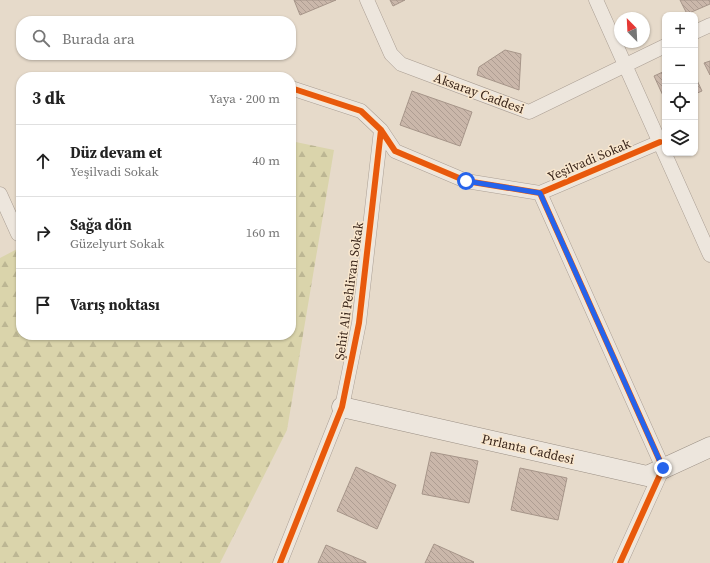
<!DOCTYPE html>
<html lang="tr">
<meta charset="utf-8">
<style>
body{margin:0;font-family:"Source Serif 4",serif;background:#f2f2f2;color:#222}
.controls{position:absolute;right:12px;top:12px;display:grid;overflow:hidden;border-radius:8px;box-shadow:0 1px 3px #0004}
.controls button{width:36px;height:36px;display:grid;place-items:center;padding:0;border:0;border-bottom:1px solid #e0e0e0;background:#fff;color:#222;font:20px sans-serif}
.compass{position:absolute;left:614px;top:12px;width:36px;height:36px;border-radius:50%;background:#fff;box-shadow:0 1px 3px #0004;rotate:336deg}
.stop{position:absolute;width:12px;height:12px;margin:-9px;border:3px solid #2563eb;border-radius:50%;background:#fff}
.stop.end{background:#2563eb;border-color:#fff;box-shadow:0 1px 4px #0008}
.list{margin:0;padding:0;list-style:none}
h2{display:flex;justify-content:space-between;align-items:center;height:52px;margin:0;padding:0 16px;font-size:17px}
h2 small{font-size:13px;font-weight:400;color:#767676}
.list li{display:grid;grid-template-columns:26px 1fr auto;gap:12px;align-items:center;box-sizing:border-box;height:72px;padding:0 16px;border-top:1px solid #e0e0e0}
.list b{display:block;font-size:15px;white-space:nowrap}
.list p{margin:0;font-size:13px;white-space:nowrap;color:#767676}
.list em{font-size:13px;font-style:normal;color:#767676}
.icon{flex:none;width:22px;height:22px;fill:none;stroke:currentColor;stroke-width:2;stroke-linecap:round;stroke-linejoin:round}
.map{position:relative;flex:none;width:710px;height:563px;overflow:hidden}
.search{position:absolute;background:#fff;box-shadow:0 1px 3px #0004;left:16px;top:16px;width:280px;height:44px;display:flex;align-items:center;gap:10px;box-sizing:border-box;padding:0 14px;border-radius:16px;color:#767676;font-size:15px}
.panel{position:absolute;background:#fff;box-shadow:0 1px 3px #0004;left:16px;top:72px;width:280px;height:268px;border-radius:16px}
.map>svg:first-child{display:block}
.forest{fill:url(#forest-firs)}
.building{fill:url(#building-back-hatch);stroke:#a69589}
.lines{fill:none;stroke-linecap:round;stroke-linejoin:round}
.street-casing{stroke:#ab9f94;stroke-width:15}
.secondary-casing{stroke:#9a8f84;stroke-width:21}
.street{stroke:#ede6dd;stroke-width:14}
.secondary{stroke:#ede6dd;stroke-width:20}
.cycleway-casing{stroke:#f9e7ce;stroke-width:8}
.cycleway{stroke:#e8590c;stroke-width:6}
.route{stroke:#2563eb;stroke-width:5}
.labels{text-anchor:middle;dominant-baseline:central;stroke-width:3;stroke-linejoin:round;paint-order:stroke}
.street-label{font-size:13px;fill:#3a261b;stroke:#f9e7ce}
</style>
<div class="map">
<svg width="710" height="563" viewBox="0 0 710 563">
<defs>
<pattern id="forest-firs" width="22" height="20" patternUnits="userSpaceOnUse"><rect width="22" height="20" fill="#dad4ab"/><path d="M5 1l3.5 6h-7zM16 11l3.5 6h-7z" fill="#bcb693"/></pattern>
<pattern id="building-back-hatch" width="6" height="6" patternUnits="userSpaceOnUse"><rect width="6" height="6" fill="#cab7aa"/><path d="M-1 5l2 2M0 0l6 6M5-1l2 2" fill="none" stroke="#ae9d92"/></pattern>
</defs>
<rect width="100%" height="100%" fill="#e6daca"/>
<path class="forest" d="M291,141L334,150L287,430L220,563H0V258L21,247V335H291Z"/>
<path class="building" d="M294,0H336L300,15Z
M390,0H405L393,6Z
M680,0H710V4L687,14Z
M505,50L521,54L519,90L477,75L479,67Z
M710,61V75L704,63Z
M665,71V100L654,76Z
M695,76L702,91L695,94Z
M412,91L472,112L460,146L400,125Z
M431,452L478,461L469,503L422,494Z
M356,467L396,485L377,529L337,511Z
M520,468L567,478L558,520L511,510Z
M434,544L474,562L473,563H425Z
M326,545L366,562V563H318Z"/>
<g class="lines">
<g class="street-casing">
<path id="street" d="M367,0L391,54L401,64L529,112L665,46
M596,0L710,255
M695,32L710,25
M291,88L361,111L381,130L395,151L466,181L540,193L660,142
M540,193L663,468L620,563
M0,194L18,234
M280,563L342,407L359,323L381,130"/>
</g>
<g class="secondary-casing">
<path id="secondary" d="M342,407L647,476L710,447"/>
</g>
<use href="#street" class="street"/>
<use href="#secondary" class="secondary"/>
<g class="cycleway-casing">
<path id="cycleway" d="M291,88L361,111L381,130L395,151L466,181L540,193L660,142
M540,193L663,468L620,563
M280,563L342,407L359,323L381,130"/>
</g>
<use href="#cycleway" class="cycleway"/>
</g>
<g class="lines">
<path class="route" d="M466,181L540,193L663,468"/>
</g>
<g class="labels">
<g class="street-label">
<text transform="translate(479 93) rotate(20)">Aksaray Caddesi</text>
<text transform="translate(589 160) rotate(-23)">Yeşilvadi Sokak</text>
<text transform="translate(349 291) rotate(-82)">Şehit Ali Pehlivan Sokak</text>
<text transform="translate(528 449) rotate(13)">Pırlanta Caddesi</text>
</g>
</g>
</svg>
<div class="controls">
<button>+</button>
<button>−</button>
<button><svg class="icon" aria-label="locate" viewBox="0 0 24 24"><circle cx="12" cy="12" r="6"/><path d="M12 2v4M12 18v4M2 12h4M18 12h4"/></svg></button>
<button><svg class="icon" aria-label="layers" viewBox="0 0 24 24"><path d="M12 4l9 5-9 5-9-5zM3 14l9 5 9-5"/></svg></button>
</div>
<svg class="compass" viewBox="-18 -18 36 36"><path d="M0-13l5 13h-10z" fill="#e53935"/><path d="M0 13l5-13h-10z" fill="#767676"/></svg>
<div class="stop" style="left:466px;top:181px"></div>
<div class="stop end" style="left:663px;top:468px"></div>
<div class="search"><svg class="icon" aria-label="search" viewBox="0 0 24 24"><circle cx="10" cy="10" r="6"/><path d="M15 15l6 6"/></svg>Burada ara</div>
<section class="panel">
<h2>3 dk<small>Yaya · 200 m</small></h2>
<ul class="list">
<li><svg class="icon" aria-label="ahead" viewBox="0 0 24 24"><path d="M12 20V5M6 11l6-6 6 6"/></svg><div><b>Düz devam et</b><p>Yeşilvadi Sokak</p></div><em>40 m</em></li>
<li><svg class="icon" aria-label="right" viewBox="0 0 24 24"><path d="M7 20v-9h11M14 6l5 5-5 5"/></svg><div><b>Sağa dön</b><p>Güzelyurt Sokak</p></div><em>160 m</em></li>
<li><svg class="icon" aria-label="arrive" viewBox="0 0 24 24"><path d="M6 21V4h12l-3 4 3 4H6"/></svg><div><b>Varış noktası</b></div></li>
</ul>
</section>
</div>
